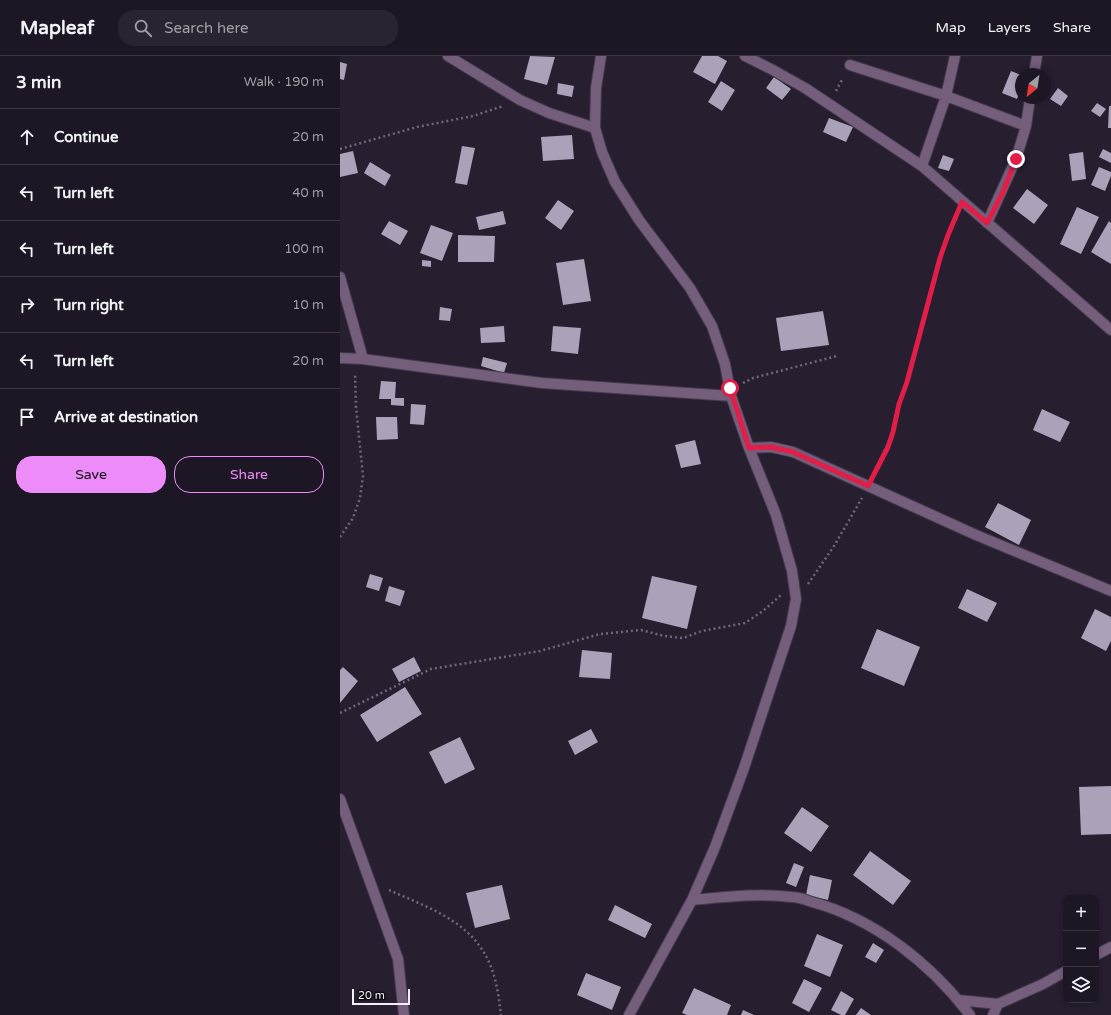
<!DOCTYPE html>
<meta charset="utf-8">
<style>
body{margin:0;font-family:"Varela Round",sans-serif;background:#2a2331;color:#f1f3f6}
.controls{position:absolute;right:12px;bottom:12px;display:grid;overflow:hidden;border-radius:8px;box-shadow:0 2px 6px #0003}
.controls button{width:36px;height:36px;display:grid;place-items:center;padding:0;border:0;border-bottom:1px solid #3b3541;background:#1d1624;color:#f1f3f6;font:20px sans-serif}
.compass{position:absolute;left:675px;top:12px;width:36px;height:36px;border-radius:50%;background:#1d1624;box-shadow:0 2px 6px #0003;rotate:210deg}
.scale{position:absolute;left:12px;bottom:10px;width:58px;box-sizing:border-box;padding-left:4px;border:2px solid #f3eefa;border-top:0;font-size:11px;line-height:14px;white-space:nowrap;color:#f3eefa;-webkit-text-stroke:3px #0e0a12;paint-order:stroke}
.stop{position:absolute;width:12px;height:12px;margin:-9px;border:3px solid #e11d48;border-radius:50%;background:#fff}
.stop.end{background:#e11d48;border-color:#fff;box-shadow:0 1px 4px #0008}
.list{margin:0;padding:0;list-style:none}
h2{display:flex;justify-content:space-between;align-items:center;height:52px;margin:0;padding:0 16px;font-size:17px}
h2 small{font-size:13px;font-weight:400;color:#a09fa6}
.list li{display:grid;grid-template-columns:26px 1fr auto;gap:12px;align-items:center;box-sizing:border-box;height:56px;padding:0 16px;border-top:1px solid #3b3541}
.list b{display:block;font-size:15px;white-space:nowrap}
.list em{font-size:13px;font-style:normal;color:#a09fa6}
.actions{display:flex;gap:8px;padding:12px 16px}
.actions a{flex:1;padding:9px 0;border:1px solid #ed8cf9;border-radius:16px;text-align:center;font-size:14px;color:#ed8cf9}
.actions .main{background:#ed8cf9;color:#111}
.icon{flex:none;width:22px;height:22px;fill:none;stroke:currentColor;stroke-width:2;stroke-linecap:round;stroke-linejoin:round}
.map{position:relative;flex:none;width:771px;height:959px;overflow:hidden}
header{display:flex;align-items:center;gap:24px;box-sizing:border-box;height:56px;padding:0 20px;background:#1d1624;border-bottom:1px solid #3b3541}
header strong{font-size:19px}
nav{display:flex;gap:22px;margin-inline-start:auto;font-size:14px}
.search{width:280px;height:36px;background:#2a2331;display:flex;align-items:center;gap:10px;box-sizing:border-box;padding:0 14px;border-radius:16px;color:#a09fa6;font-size:15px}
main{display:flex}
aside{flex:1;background:#1d1624}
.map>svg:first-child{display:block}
.building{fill:#aba1b8}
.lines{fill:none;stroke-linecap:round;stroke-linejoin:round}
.street-casing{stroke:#443b4c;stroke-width:12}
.path{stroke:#706878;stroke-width:2.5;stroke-dasharray:2 3;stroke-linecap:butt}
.street{stroke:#745e7c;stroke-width:10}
.route{stroke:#e11d48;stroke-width:5}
</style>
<header>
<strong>Mapleaf</strong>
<div class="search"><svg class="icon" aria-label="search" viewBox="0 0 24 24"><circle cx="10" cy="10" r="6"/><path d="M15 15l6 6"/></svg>Search here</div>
<nav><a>Map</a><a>Layers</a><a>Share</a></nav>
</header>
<main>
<aside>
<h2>3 min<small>Walk · 190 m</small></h2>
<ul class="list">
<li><svg class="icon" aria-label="ahead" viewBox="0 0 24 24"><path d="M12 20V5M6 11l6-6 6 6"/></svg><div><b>Continue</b></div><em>20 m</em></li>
<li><svg class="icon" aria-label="left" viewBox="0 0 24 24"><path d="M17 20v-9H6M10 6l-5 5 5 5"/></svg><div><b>Turn left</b></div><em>40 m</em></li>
<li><svg class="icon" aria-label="left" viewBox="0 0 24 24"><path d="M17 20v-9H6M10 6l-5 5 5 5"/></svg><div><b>Turn left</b></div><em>100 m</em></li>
<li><svg class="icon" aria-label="right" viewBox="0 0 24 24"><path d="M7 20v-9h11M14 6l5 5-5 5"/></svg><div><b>Turn right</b></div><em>10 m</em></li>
<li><svg class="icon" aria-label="left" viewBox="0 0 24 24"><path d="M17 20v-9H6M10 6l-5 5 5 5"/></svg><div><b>Turn left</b></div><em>20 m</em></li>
<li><svg class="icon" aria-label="arrive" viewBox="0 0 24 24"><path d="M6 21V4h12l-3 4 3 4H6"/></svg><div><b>Arrive at destination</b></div></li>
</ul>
<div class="actions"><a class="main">Save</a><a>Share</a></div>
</aside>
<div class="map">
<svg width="771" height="959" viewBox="0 0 771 959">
<rect width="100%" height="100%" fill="#271e30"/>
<path class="building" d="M190,0L215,1L207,29L184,23Z
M362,0H378L387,5L375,28L353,16Z
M0,6L7,8L4,24L0,23Z
M671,15L681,19V32L677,43L662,37Z
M434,21L451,33L442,44L426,32Z
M381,25L395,34L382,55L368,46Z
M218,27L234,30L232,41L217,38Z
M718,32L728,40L721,50L710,43Z
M757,47L766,53L760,61L751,55Z
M769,50H771V72H768Z
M489,62L513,71L506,86L483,76Z
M232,79L234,103L203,105L201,81Z
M122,90L135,92L127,129L115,127Z
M763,93L771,97V107L759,101Z
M13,95L18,117L0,121V98Z
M743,96L746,123L732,125L729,98Z
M603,99L614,103L609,115L598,112Z
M30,106L51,119L45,130L24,117Z
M759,111L771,116V120L765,135L751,129Z
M687,133L708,149L694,168L673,152Z
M218,144L234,155L221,174L205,162Z
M737,151L759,161L741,198L720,188Z
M163,155L166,168L139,174L136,161Z
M49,165L68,175L60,189L41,178Z
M769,165L771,167V208L751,196Z
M91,169L113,177L102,205L80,197Z
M118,179L155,180L154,206H118Z
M244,203L251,245L223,249L216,207Z
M82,204L91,205V211L82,210Z
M100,251L112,253L110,265L99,264Z
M483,255L489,289L441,295L436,262Z
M164,270L165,286L141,287L140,272Z
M213,270L241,272L238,298L211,295Z
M143,301L167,307L164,317L141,310Z
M41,325L56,326L55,342H64V350L51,349V343H39Z
M71,348L86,349L84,369L70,368Z
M702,353L730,366L720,386L693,374Z
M36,361H57L58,383L37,384Z
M355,384L361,408L341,412L335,389Z
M658,447L691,464L679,489L645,471Z
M30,518L43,522L39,535L26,531Z
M312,520L357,530L347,573L302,562Z
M49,530L65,535L60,550L45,545Z
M627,533L657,547L647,566L618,552Z
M755,553L771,561V585L766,595L741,582Z
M537,573L580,591L564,630L521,612Z
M242,594L272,597L270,623L239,621Z
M74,601L81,615L59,626L52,613Z
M3,611L18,625L0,647V614Z
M65,631L82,658L37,686L20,659Z
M251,673L258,686L235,699L228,685Z
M120,681L135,713L105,728L89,696Z
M771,730V778L741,779L739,731Z
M462,751L489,770L471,796L444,777Z
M530,795L571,825L553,849L513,819Z
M454,807L464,811L456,831L446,827Z
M470,819L492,824L488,844L466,839Z
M162,829L170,863L135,872L126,837Z
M275,849L312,868L305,882L268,864Z
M477,878L503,889L490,921L464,910Z
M533,887L544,894L536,907L525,901Z
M246,917L281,931L272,954L237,939Z
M464,923L482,932L469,956L452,947Z
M354,932L391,949L387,959H347L342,957Z
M501,935L514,943L505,959H501L491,954Z
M521,952L531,959H516Z
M403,954L414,959H401Z"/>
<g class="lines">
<g class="street-casing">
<path id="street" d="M108,0L180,44L209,57L255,72
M261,0L256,32L255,72L262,96L275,126L299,164L350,232L372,270L385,308L391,340L409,392L436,459L452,515L456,543L451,570L404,712L375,791L352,844L289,959
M405,0L431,13L465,32L582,110L771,274
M510,9L606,40L686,70
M694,18L697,0
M582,110L606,40L615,0
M647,167L676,103L686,70L690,42
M0,221L23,303
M0,302L23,303L202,327L391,340
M409,392L431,391L453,396L636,479L771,535
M0,743L58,903L64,959
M352,844C385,841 418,837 452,841C459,841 466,844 472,846C535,863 591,908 630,959
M756,899L771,891
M618,944L658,948
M653,959L658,948L703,928L726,915"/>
</g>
<path class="path" d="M496,35L503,22
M0,93L77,71L133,60L163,50
M403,327L413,322L497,300
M534,418L553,376L559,348L567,326L581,272L600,202L608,179L616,159
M0,481L13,462L20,442L23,420L16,351L15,317
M468,528L494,490L522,442
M0,657L91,613L200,595L260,578L301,574L324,580L343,582L362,575L405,567L423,555L441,539
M49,834C89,852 134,866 151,911C157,926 159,943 161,959"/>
<use href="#street" class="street"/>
</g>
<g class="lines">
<path class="route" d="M390,332L409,392L431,391L453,396L528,430L548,391L553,376L559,348L567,326L600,202L608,179L622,146L647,167L663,136L676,103"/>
</g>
</svg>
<div class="controls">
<button>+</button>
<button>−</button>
<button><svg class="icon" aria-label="layers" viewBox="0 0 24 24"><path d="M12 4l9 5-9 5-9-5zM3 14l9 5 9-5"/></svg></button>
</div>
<svg class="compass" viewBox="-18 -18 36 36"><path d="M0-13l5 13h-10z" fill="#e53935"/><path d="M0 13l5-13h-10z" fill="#a09fa6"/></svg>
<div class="scale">20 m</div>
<div class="stop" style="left:390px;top:332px"></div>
<div class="stop end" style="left:676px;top:103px"></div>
</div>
</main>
